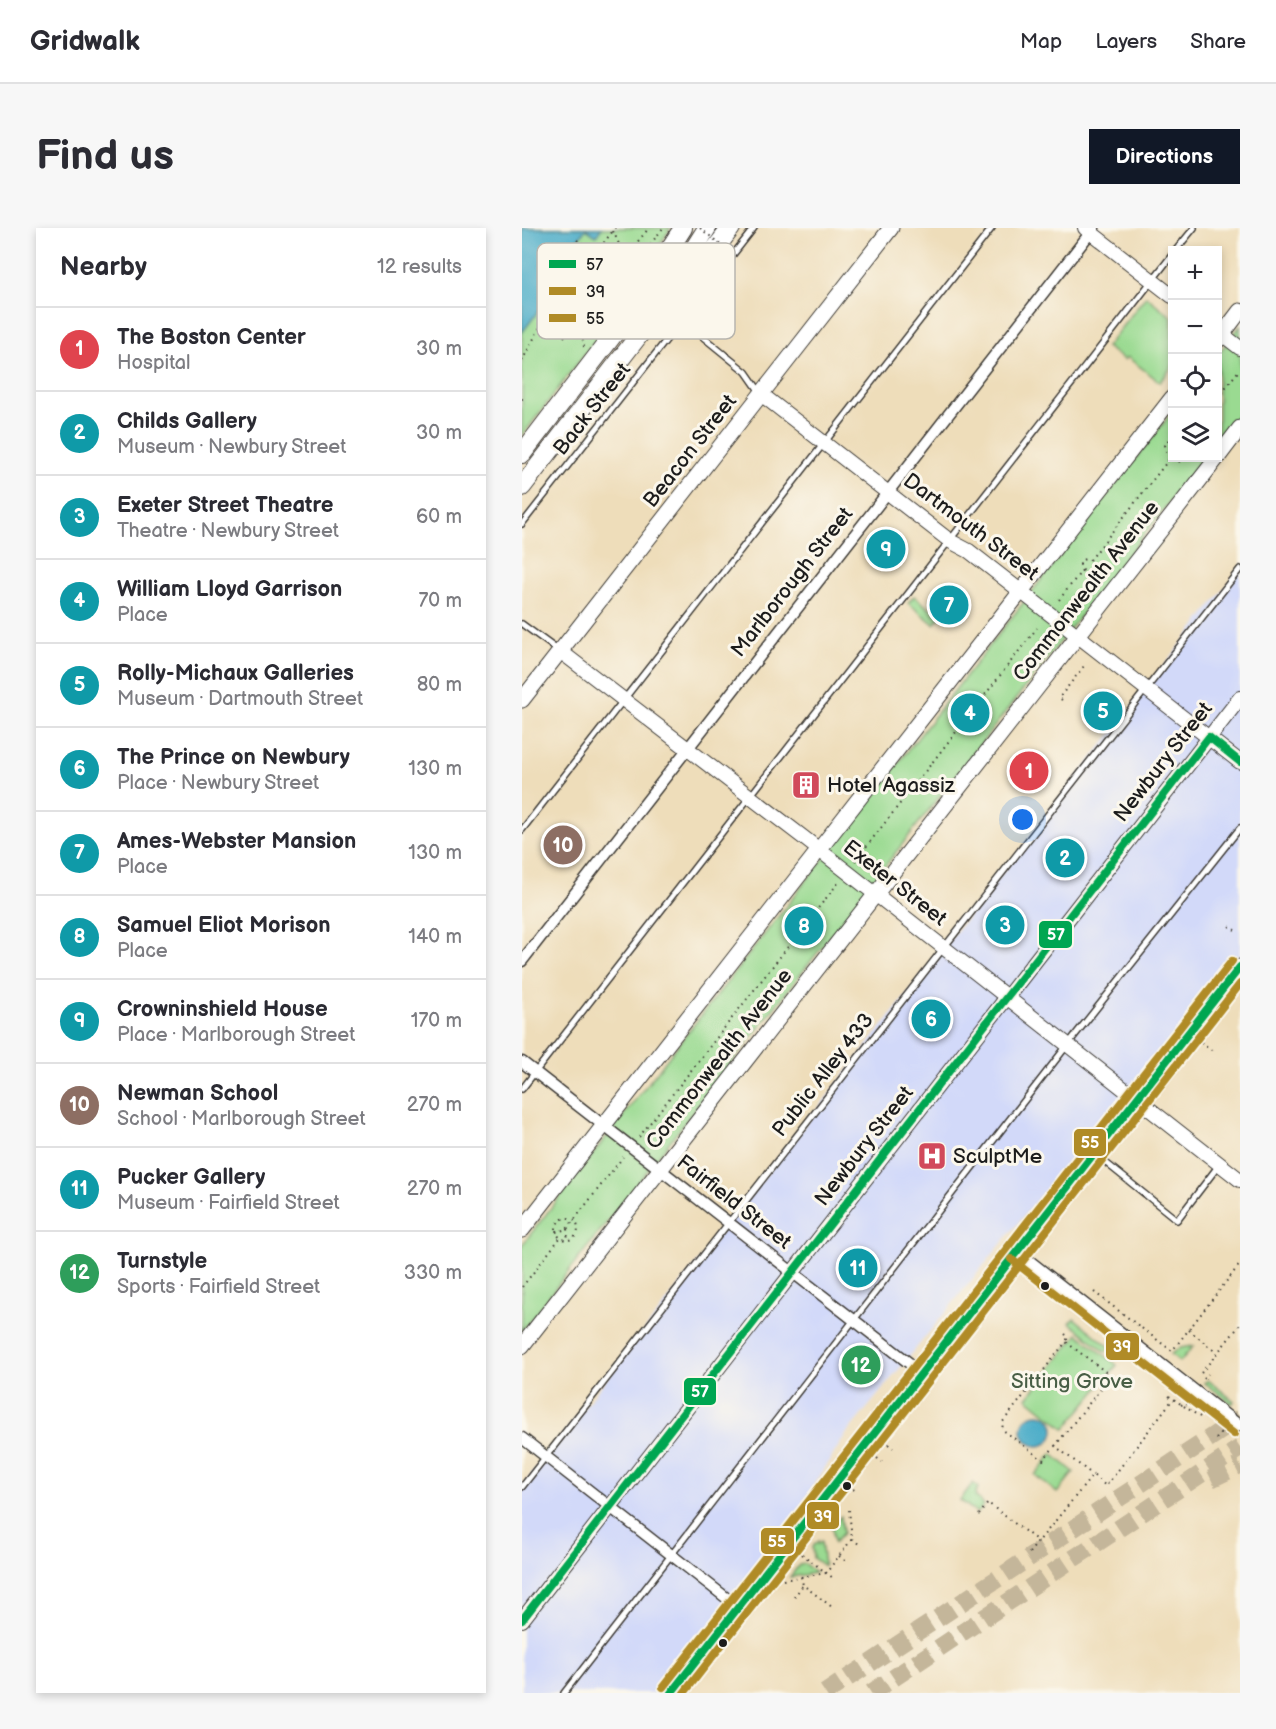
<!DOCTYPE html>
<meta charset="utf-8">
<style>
body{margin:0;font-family:"Balsamiq Sans",sans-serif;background:#f7f7f7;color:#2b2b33}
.controls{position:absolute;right:18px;top:18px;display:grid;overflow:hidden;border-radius:0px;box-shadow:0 3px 9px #0003}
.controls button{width:54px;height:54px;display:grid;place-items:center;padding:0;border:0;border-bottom:2px solid #e1e1e2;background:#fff;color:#2b2b33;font:30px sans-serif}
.you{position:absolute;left:501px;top:592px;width:21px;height:21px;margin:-15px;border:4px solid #fff;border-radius:50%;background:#1a73e8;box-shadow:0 0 0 9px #1a73e833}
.badge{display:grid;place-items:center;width:39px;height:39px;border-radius:50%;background:#111827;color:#fff;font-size:20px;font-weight:700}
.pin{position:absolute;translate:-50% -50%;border:3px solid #fff;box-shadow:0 2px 6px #0006}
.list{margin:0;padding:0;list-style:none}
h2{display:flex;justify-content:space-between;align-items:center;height:78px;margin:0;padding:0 24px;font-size:26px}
h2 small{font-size:20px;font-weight:400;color:#7c7c81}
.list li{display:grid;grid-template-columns:39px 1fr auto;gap:18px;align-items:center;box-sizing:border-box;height:84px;padding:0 24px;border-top:2px solid #e1e1e2}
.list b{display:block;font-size:22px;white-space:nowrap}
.list p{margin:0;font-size:20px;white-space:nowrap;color:#7c7c81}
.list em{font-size:20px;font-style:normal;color:#7c7c81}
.icon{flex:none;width:33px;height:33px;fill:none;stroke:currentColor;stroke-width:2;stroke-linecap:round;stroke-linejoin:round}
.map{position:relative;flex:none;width:718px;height:1465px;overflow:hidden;border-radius:0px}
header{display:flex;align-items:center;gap:36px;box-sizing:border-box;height:84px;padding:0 30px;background:#fff;border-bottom:2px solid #e1e1e2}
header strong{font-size:28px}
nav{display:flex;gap:33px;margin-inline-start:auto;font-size:21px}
.intro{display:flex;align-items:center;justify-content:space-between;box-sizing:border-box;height:144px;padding:0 36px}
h1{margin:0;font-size:42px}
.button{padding:15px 27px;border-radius:0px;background:#111827;color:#fff;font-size:21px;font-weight:700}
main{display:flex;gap:36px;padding:0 36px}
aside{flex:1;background:#fff;border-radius:0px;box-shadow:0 3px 9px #0003}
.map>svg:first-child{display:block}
.built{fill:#d2d9f9}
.green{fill:#9ada91;stroke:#5b7b56;stroke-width:1.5}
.water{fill:#48acc8;stroke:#326472;stroke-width:1.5}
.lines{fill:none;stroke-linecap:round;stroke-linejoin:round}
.highway-tunnel{stroke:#c4b69a;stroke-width:18;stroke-dasharray:18 9;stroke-linecap:butt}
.lane-casing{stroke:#3c3934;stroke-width:8}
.street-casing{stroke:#3c3934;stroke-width:13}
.secondary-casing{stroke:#3c3934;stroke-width:16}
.primary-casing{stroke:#3c3934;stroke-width:17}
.highway-casing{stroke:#3c3934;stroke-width:20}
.path{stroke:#3c3934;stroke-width:2;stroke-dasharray:1.5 4.5;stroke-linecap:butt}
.lane{stroke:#fff;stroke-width:5}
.street{stroke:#fff;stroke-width:10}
.secondary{stroke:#fff;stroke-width:14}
.primary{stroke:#fff;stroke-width:15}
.highway{stroke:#fff;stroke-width:18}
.path-bridge{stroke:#3c3934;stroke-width:2;stroke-dasharray:1.5 4.5;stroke-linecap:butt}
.bus-1-casing{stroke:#fbf7ec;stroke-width:12}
.bus-2-casing{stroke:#fbf7ec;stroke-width:12}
.bus-3-casing{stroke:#fbf7ec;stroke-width:12}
.bus-1{stroke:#00a651;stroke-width:8}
.bus-2{stroke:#b08b26;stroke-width:8}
.bus-3{stroke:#b08b26;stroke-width:8}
.bus-dot{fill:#1c1c1c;stroke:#fbf7ec;stroke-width:2}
.labels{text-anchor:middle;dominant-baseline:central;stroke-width:6;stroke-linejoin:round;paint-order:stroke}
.street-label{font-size:21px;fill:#1c1c1c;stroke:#fbf7ec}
.poi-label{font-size:21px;fill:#1c1c1c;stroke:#fbf7ec;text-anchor:start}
.park-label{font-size:21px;fill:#485e45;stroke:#fbf7ec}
.key{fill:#fbf7ec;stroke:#b8b5ae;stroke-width:1.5}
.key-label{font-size:16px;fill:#1c1c1c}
.line-badge{stroke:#fbf7ec;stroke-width:2}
.badge-label{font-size:16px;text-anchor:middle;font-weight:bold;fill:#fff}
</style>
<header>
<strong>Gridwalk</strong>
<nav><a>Map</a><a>Layers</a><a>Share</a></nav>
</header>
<div class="intro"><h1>Find us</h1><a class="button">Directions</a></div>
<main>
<aside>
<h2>Nearby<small>12 results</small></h2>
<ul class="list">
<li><span class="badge" style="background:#e0444e">1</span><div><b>The Boston Center</b><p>Hospital</p></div><em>30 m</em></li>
<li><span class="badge" style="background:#0f9aa8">2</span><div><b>Childs Gallery</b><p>Museum · Newbury Street</p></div><em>30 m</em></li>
<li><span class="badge" style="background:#0f9aa8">3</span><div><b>Exeter Street Theatre</b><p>Theatre · Newbury Street</p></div><em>60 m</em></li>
<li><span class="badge" style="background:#0f9aa8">4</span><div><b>William Lloyd Garrison</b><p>Place</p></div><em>70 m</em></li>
<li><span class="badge" style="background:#0f9aa8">5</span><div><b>Rolly-Michaux Galleries</b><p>Museum · Dartmouth Street</p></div><em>80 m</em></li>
<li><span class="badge" style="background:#0f9aa8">6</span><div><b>The Prince on Newbury</b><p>Place · Newbury Street</p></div><em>130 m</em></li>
<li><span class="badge" style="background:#0f9aa8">7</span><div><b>Ames-Webster Mansion</b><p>Place</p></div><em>130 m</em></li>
<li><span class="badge" style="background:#0f9aa8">8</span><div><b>Samuel Eliot Morison</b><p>Place</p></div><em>140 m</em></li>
<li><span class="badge" style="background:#0f9aa8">9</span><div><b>Crowninshield House</b><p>Place · Marlborough Street</p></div><em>170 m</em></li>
<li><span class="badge" style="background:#8d6e63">10</span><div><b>Newman School</b><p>School · Marlborough Street</p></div><em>270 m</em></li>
<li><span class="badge" style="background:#0f9aa8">11</span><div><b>Pucker Gallery</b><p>Museum · Fairfield Street</p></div><em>270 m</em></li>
<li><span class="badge" style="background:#2e9e5b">12</span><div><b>Turnstyle</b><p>Sports · Fairfield Street</p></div><em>330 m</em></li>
</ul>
</aside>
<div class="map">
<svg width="718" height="1465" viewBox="0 0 718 1465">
<rect width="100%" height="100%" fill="#fbf7ec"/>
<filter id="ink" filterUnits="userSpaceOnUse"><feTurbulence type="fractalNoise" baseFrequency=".0167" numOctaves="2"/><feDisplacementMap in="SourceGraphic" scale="12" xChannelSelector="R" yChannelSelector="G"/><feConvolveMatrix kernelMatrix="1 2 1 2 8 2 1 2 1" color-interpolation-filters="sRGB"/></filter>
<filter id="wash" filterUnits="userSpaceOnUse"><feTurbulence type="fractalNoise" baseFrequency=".008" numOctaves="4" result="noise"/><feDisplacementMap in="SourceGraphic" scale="24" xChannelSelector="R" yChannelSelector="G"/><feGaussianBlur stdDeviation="1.35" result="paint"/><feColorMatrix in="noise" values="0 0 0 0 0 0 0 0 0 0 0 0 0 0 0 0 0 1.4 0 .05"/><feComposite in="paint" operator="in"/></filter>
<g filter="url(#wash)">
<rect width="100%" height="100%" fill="#eeddba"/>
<path class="built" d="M718,341V736L615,870L591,879L324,1206L216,1379L149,1465H0V1259Z"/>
<path class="green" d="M0,0H149L81,102L0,208Z
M624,68L650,89V139L638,154L605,129L602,132L584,119Z
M718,98V184L696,213V126Z
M650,184V230H682L0,1103V1017Z
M392,368L418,389L412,396L386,375Z
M552,1090L588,1119L584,1124L548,1095Z
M556,1106L595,1137L543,1201L505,1170Z
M671,1118L658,1134L649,1126L658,1120Z
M686,1152L712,1173L710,1176L683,1155Z
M530,1226L552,1244L535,1265L513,1247Z
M451,1255L456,1259L453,1268L462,1277L455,1285L438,1272Z
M319,1288L321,1305L312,1315L310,1297Z
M296,1313V1316L299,1313L302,1338L291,1330L290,1319Z
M283,1336L293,1345L268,1349L277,1337Z"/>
<path class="water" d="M0,0H80L74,8L64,1L47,22L56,30L0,105Z
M500 1202a16 16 0 1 1 32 0a16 16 0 1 1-32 0Z"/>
</g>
<g filter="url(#ink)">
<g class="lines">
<path class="highway-tunnel" d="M689,1251L718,1237
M303,1465L718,1190
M349,1465L718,1220"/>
<g class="lane-casing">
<path id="lane" d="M654,22L672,0
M160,92L224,144L238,164
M0,296L232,0
M0,396L37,423
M0,602L470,0
M0,861L650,27
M573,926L655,992L697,937
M0,1259L718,341
M42,1465L554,806L718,600"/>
</g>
<g class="street-casing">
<path id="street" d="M0,733L572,0
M0,834L400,1145
M495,1023L718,1198
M0,1210L216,1379"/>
</g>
<g class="secondary-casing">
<path id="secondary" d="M563,0L650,68
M696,103L718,120
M239,166L428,313L447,323L718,534
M38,423L282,610L718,952
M0,1392L718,470"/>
</g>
<g class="primary-casing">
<path id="primary" d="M696,112L718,83
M696,229L718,200
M0,472L369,0
M0,1002L650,170
M0,1118L695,230
M149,1465L718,739"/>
</g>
<g class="highway-casing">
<path id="highway" d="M142,88L209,0
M0,226L98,98L161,0
M0,259L121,102L185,0"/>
</g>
<path class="path" d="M91,3L103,29
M55,12L103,49
M93,41L127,0
M38,72L103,49
M27,86L60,111
M42,109L47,102
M62,119L60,107L63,101L141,0
M0,133L18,99L93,0
M696,169L718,141
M0,171H1
M650,207L643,217L645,227L656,234L667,230
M558 337a6 6 0 1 1 12 0a6 6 0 1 1-12 0Z
M568,332L648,230
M537,372L561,341
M540,472L537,470L562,438
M442 485a6 6 0 1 1 12 0a6 6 0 1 1-12 0Z
M452,481L515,400
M333,633L445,490
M276.5 698a5.5 5.5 0 1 1 11 0a5.5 5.5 0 1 1-11 0Z
M285,694L317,654
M707,698L713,702
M679,814L692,824
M117,909L279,702
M34 1001a11 11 0 1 1 22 0a11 11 0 1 1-22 0Z
M45,1001L46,1012
M34,1004L45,1001L101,929
M0,1059L38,1010
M572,1064L650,1123L718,1036
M667,1102L695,1125
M543,1106L546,1109L544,1114
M679,1145L718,1097
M682,1151L686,1146
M647,1168L681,1191
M659,1177L663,1175L669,1179
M694,1211L699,1205
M366,1216L371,1220
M533,1218L589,1148L544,1114L480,1195L481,1202L521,1232L533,1218L571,1247
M355,1230L360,1234
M331,1261L334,1263
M457,1287L466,1275L517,1314
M330,1311L337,1316
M507,1325L571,1247L584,1258L651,1171
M280,1326L311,1350
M317,1328L324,1333
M279,1349L304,1345L330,1311L327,1282
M261,1352L279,1349L281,1357L310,1379
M272,1369L281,1357"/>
<use href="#lane" class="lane"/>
<use href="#street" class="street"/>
<use href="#secondary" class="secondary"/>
<use href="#primary" class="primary"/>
<use href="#highway" class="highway"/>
<path class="path-bridge" d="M178,0L203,20"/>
<g class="bus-1-casing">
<path id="bus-1" d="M0,1392L687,509L718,534
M149,1465L718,739"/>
</g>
<g class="bus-2-casing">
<path id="bus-2" d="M489,1031L712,1206
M162,1465L718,756"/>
</g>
<g class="bus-3-casing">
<path id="bus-3" d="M141,1459L710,733"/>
</g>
<use href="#bus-1" class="bus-1"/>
<use href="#bus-2" class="bus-2"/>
<use href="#bus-3" class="bus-3"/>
</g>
</g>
<defs>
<g id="building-square" transform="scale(1.5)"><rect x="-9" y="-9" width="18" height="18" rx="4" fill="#d1495b" stroke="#fbf7ec"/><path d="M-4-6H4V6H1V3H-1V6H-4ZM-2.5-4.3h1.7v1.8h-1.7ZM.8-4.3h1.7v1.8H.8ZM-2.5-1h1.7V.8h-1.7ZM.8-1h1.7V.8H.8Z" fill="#fff"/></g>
<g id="hospital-square" transform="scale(1.5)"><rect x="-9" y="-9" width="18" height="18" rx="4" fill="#d1495b" stroke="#fbf7ec"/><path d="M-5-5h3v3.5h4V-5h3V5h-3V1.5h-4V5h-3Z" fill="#fff"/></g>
</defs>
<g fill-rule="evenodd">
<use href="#building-square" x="284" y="557"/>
<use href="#hospital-square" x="410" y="928"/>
</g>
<g class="bus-dot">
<circle cx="523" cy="1058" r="5"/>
<circle cx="325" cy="1258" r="5"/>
<circle cx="201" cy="1415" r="5"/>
</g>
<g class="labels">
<g class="street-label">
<text transform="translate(70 181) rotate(-52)">Back Street</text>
<text transform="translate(168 223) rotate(-52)">Beacon Street</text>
<text transform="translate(449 299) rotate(37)">Dartmouth Street</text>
<text transform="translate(270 354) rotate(-52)">Marlborough Street</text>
<text transform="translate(564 363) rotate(-52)">Commonwealth Avenue</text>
<text transform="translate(641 534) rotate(-52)">Newbury Street</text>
<text transform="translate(373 655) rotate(38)">Exeter Street</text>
<text transform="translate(197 831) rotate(-52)">Commonwealth Avenue</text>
<text transform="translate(301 847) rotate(-52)">Public Alley 433</text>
<text transform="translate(342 918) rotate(-52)">Newbury Street</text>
<text transform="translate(212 974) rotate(38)">Fairfield Street</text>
</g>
<g class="poi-label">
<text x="305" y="557">Hotel Agassiz</text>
<text x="431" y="928">SculptMe</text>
</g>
<g class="park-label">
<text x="550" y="1153">Sitting Grove</text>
</g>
</g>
<rect x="15" y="15" width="198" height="96" rx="9" class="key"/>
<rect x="27" y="32" width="27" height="8" fill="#00a651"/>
<rect x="27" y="59" width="27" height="8" fill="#b08b26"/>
<rect x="27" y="86" width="27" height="8" fill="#b08b26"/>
<g class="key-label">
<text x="64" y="42">57</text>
<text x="64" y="69">39</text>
<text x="64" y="96">55</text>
</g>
<g class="line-badge">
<rect x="516" y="692" width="35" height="29" rx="6" fill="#00a651"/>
<rect x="551" y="900" width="34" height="29" rx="6" fill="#b08b26"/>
<rect x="583" y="1104" width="35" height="29" rx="6" fill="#b08b26"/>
<rect x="161" y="1149" width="34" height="29" rx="6" fill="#00a651"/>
<rect x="284" y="1273" width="34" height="29" rx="6" fill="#b08b26"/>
<rect x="238" y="1299" width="35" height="28" rx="6" fill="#b08b26"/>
</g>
<g class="badge-label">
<text x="534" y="712">57</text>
<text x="568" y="920">55</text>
<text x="600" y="1124">39</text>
<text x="178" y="1169">57</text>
<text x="301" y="1294">39</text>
<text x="255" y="1319">55</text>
</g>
</svg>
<div class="controls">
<button>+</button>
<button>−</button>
<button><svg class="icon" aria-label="locate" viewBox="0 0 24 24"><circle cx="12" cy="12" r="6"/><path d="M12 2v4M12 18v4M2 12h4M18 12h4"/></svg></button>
<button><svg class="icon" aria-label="layers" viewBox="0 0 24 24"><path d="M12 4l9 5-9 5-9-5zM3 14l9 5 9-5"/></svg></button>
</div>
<div class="you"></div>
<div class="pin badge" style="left:507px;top:543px;background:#e0444e">1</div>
<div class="pin badge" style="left:543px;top:630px;background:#0f9aa8">2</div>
<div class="pin badge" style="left:483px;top:697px;background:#0f9aa8">3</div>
<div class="pin badge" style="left:448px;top:485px;background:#0f9aa8">4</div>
<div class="pin badge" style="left:581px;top:483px;background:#0f9aa8">5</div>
<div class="pin badge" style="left:409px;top:791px;background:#0f9aa8">6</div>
<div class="pin badge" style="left:427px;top:377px;background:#0f9aa8">7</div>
<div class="pin badge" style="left:282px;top:698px;background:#0f9aa8">8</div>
<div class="pin badge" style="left:364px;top:321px;background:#0f9aa8">9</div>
<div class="pin badge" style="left:41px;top:617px;background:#8d6e63">10</div>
<div class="pin badge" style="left:336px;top:1040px;background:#0f9aa8">11</div>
<div class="pin badge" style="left:339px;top:1137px;background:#2e9e5b">12</div>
</div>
</main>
